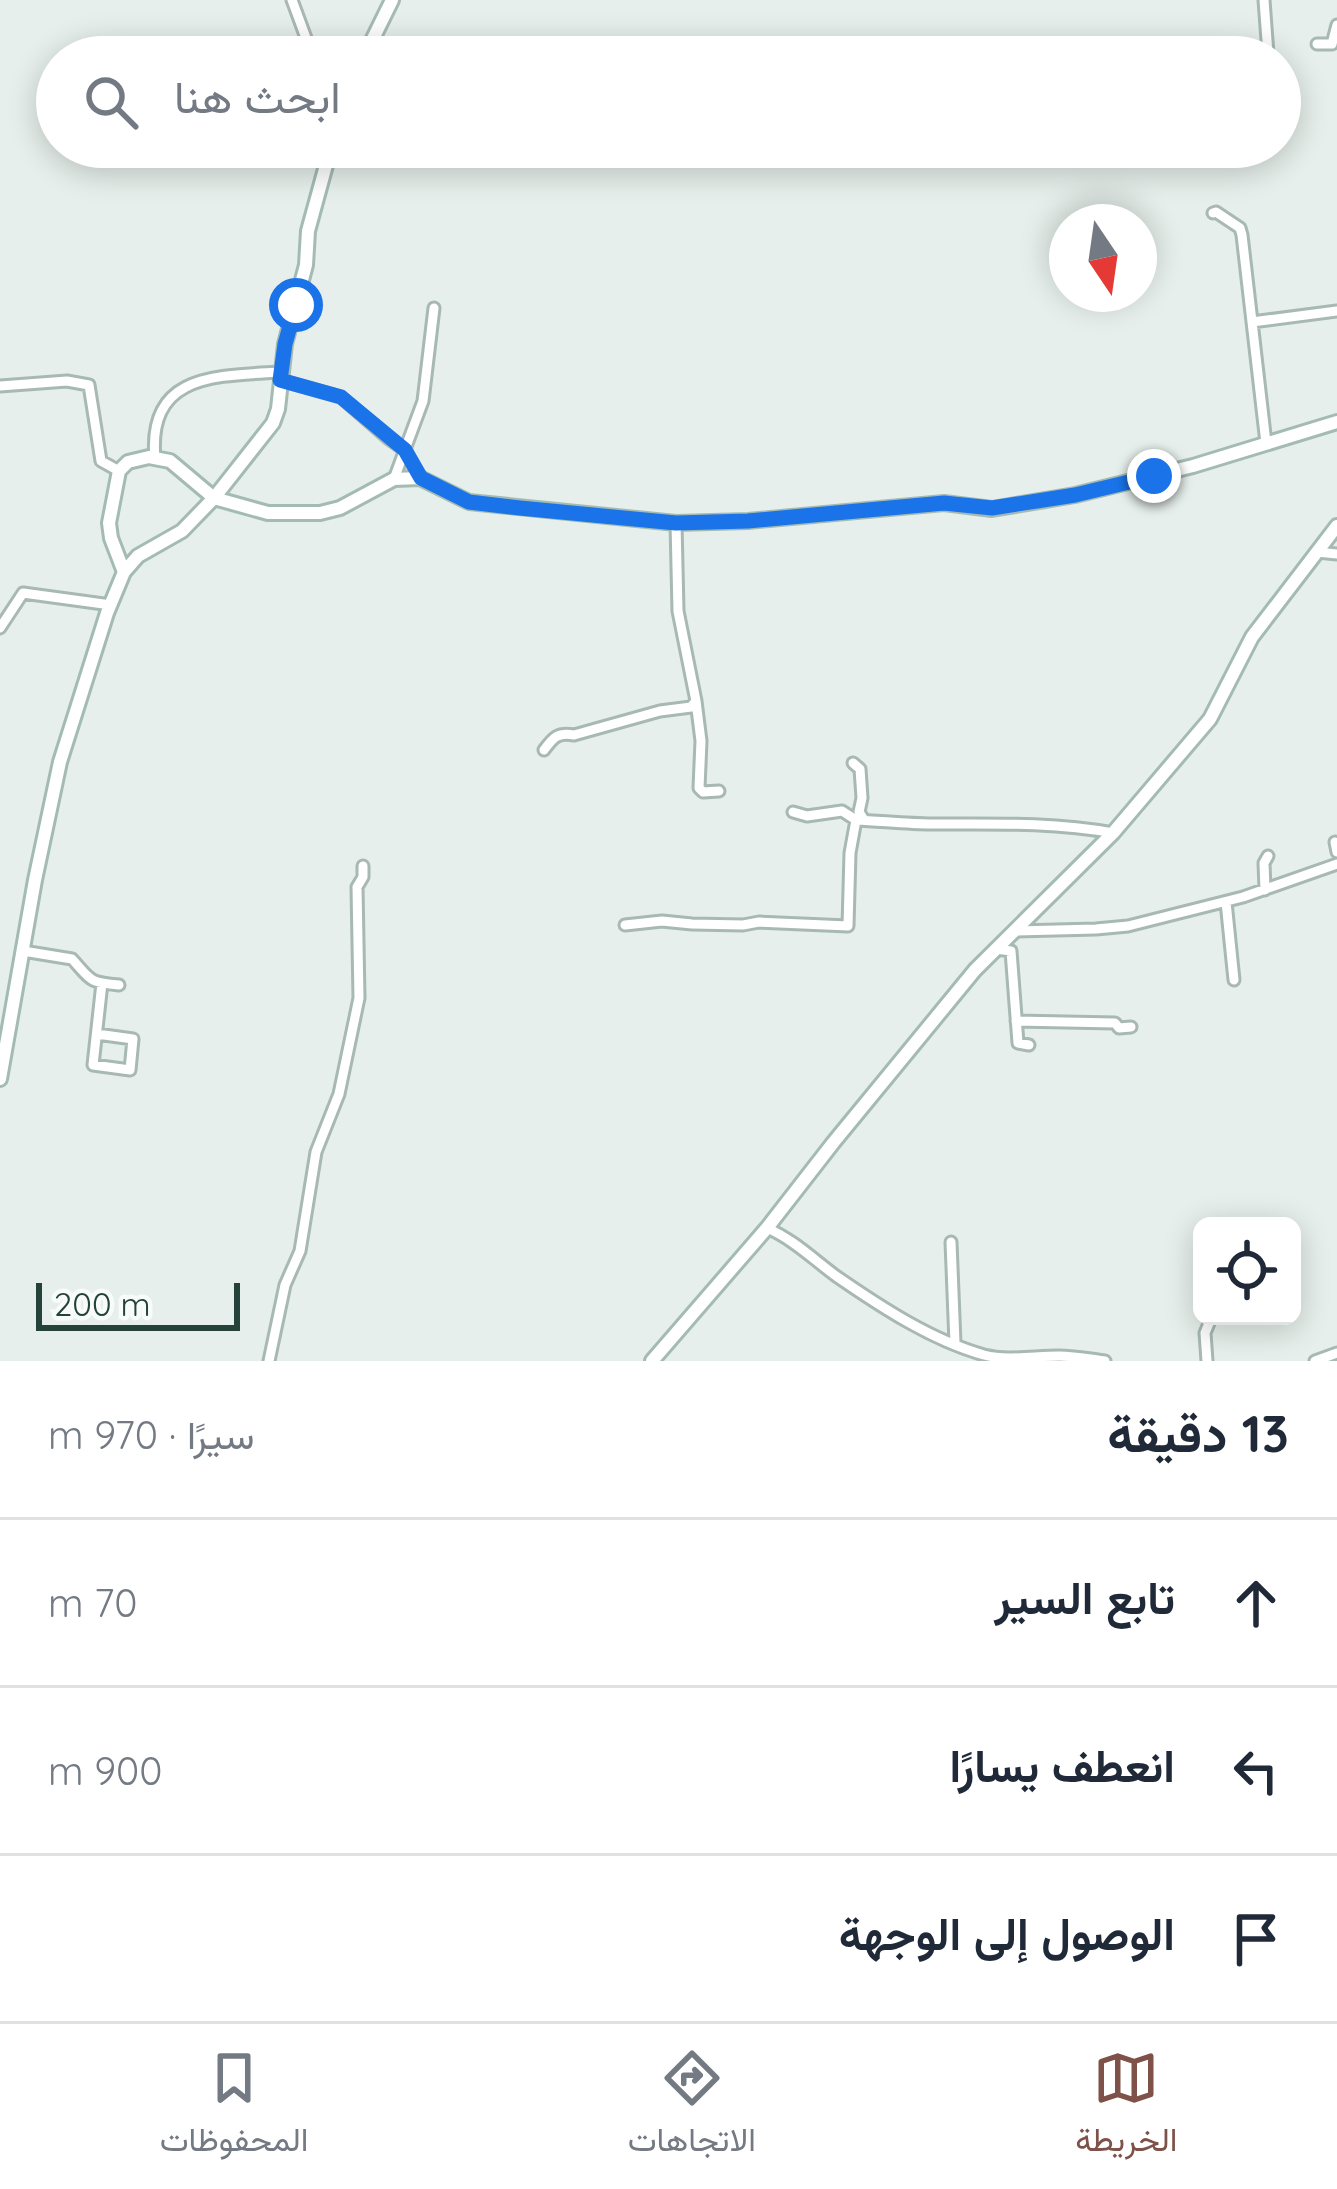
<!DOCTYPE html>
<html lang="ar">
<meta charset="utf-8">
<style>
body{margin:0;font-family:Quicksand,Vazirmatn,sans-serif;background:#f2f2f3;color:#1f2937;direction:rtl}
.controls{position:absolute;right:36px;bottom:36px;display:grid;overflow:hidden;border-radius:18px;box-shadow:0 6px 30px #0003}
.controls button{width:108px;height:108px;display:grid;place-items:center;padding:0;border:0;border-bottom:3px solid #e0e1e3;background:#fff;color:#1f2937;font:60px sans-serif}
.compass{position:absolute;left:1049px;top:204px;width:108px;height:108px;border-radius:50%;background:#fff;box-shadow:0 6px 30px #0003;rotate:167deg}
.scale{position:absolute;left:36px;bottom:30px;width:204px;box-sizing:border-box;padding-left:12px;border:6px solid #24423a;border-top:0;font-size:33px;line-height:42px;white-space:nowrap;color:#24423a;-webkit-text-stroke:9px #f7fbf9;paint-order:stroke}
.stop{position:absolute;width:36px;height:36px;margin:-27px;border:9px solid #1a73e8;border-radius:50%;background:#fff}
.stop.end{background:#1a73e8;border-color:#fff;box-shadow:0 3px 12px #0008}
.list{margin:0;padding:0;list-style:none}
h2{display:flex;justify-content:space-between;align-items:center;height:156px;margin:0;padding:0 48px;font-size:51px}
h2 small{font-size:39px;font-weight:400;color:#747a83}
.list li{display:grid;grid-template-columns:78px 1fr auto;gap:36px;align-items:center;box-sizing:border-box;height:168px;padding:0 48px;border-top:3px solid #e0e1e3}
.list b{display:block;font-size:45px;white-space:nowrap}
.list em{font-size:39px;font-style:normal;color:#747a83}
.icon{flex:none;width:66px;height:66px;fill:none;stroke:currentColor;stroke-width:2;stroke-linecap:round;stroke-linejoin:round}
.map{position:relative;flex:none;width:1337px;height:1361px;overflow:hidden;direction:ltr}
.search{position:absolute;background:#fff;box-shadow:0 6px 30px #0003;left:36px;right:36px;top:36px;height:132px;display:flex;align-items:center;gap:30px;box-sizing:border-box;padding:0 42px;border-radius:66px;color:#747a83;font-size:45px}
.sheet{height:660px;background:#fff}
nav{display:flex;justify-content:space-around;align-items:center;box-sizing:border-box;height:168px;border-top:3px solid #e0e1e3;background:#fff;font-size:33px;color:#747a83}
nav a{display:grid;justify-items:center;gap:6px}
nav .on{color:#7f5249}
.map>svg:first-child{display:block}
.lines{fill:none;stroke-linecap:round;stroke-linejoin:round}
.street-casing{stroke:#a8b8b2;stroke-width:15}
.secondary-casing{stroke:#a4bbb3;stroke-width:18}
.street{stroke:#fff;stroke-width:9}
.secondary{stroke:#fff;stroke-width:12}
.route{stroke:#1a73e8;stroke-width:15}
</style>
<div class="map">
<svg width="1337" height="1361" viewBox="0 0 1337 1361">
<rect width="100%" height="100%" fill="#e6efeb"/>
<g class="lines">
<g class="street-casing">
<path id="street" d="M292,0L313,57
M1264,0L1268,54
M1317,44H1332L1337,25
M1213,213L1216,212L1240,228L1242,235L1266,443
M1252,322L1337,311
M280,380L341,397L389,439L405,450L420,478
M0,386L67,381L89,385L101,461L119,471
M155,459C147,373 216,376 281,372
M394,479L423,401L434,308
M1317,552L1337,554
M0,628L23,593L111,605
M696,701L701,741L699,788L703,792L719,791
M544,750C553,738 557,732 574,735L660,711L691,707L696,701L678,611L676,523
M853,763L860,769L862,798L859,812L864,820
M793,812L807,816L842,811L856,820
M1335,842L1337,852
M1265,890L1264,863L1268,856
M1226,902L1234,980
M625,925L662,921L692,924L743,925L759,922L848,926L850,853L856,820C881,821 907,824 932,824C992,824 1053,822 1113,833
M1016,931L1096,929L1128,926L1243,897L1337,864
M996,949L1011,951L1018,1043L1029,1045
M23,951L72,959C92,981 88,982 119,985
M1016,1021L1115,1023L1119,1028L1131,1027
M97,1034L133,1039L130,1070L93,1065L102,983
M767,1228C794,1240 813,1259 836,1276C881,1307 931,1340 984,1355C1008,1361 1034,1356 1059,1356C1074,1356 1090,1359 1105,1361
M951,1242L955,1343
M269,1361L285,1285L300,1251L316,1152L339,1094L359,998L357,887L363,877V866
M1207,1361L1205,1333L1212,1316
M1315,1361L1337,1353"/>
</g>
<g class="secondary-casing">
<path id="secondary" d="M364,57L392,0
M124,572L111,538L109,523L119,471L128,462L149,457L170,461L214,498L268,513H320L340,508L394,479L420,478L469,502L676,523L748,521L944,503L992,509L1075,495L1193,466L1337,422
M0,1079L35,880L60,762L107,613L124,572L138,556L182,531L214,498L273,423L278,409L285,344L306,265L308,231L331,147
M652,1361L767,1228L833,1143L975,970L1113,833L1210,719L1252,637L1337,526"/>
</g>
<use href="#street" class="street"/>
<use href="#secondary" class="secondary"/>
</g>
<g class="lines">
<path class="route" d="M296,305L285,344L280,380L341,397L405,450L421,478L469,502L520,508L676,523L748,521L944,503L992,508L1075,495L1154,476"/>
</g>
</svg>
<div class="controls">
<button><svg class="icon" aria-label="locate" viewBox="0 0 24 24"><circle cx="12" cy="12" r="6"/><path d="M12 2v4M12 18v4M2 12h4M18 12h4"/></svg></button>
</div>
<svg class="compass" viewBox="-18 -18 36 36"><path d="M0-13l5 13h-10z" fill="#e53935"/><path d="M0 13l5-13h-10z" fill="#747a83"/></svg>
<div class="scale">200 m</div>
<div class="stop" style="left:296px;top:305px"></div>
<div class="stop end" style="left:1154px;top:476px"></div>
<div class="search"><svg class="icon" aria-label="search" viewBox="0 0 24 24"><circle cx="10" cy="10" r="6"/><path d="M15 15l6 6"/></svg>ابحث هنا</div>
</div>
<section class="sheet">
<h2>13 دقيقة<small>سيرًا · 970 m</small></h2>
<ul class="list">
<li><svg class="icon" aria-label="ahead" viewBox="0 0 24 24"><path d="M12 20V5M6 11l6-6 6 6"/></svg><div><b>تابع السير</b></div><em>70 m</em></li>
<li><svg class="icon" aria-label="left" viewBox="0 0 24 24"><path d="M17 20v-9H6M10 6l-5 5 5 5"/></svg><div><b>انعطف يسارًا</b></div><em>900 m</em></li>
<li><svg class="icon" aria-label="arrive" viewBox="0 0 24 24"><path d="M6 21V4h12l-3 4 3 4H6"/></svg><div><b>الوصول إلى الوجهة</b></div></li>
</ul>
</section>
<nav>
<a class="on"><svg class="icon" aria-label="map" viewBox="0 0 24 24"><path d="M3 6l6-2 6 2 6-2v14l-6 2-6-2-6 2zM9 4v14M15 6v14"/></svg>الخريطة</a>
<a><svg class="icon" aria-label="directions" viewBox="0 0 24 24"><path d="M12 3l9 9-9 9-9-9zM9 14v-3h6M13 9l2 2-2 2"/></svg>الاتجاهات</a>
<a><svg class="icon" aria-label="saved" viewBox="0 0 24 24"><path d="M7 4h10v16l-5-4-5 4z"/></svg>المحفوظات</a>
</nav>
